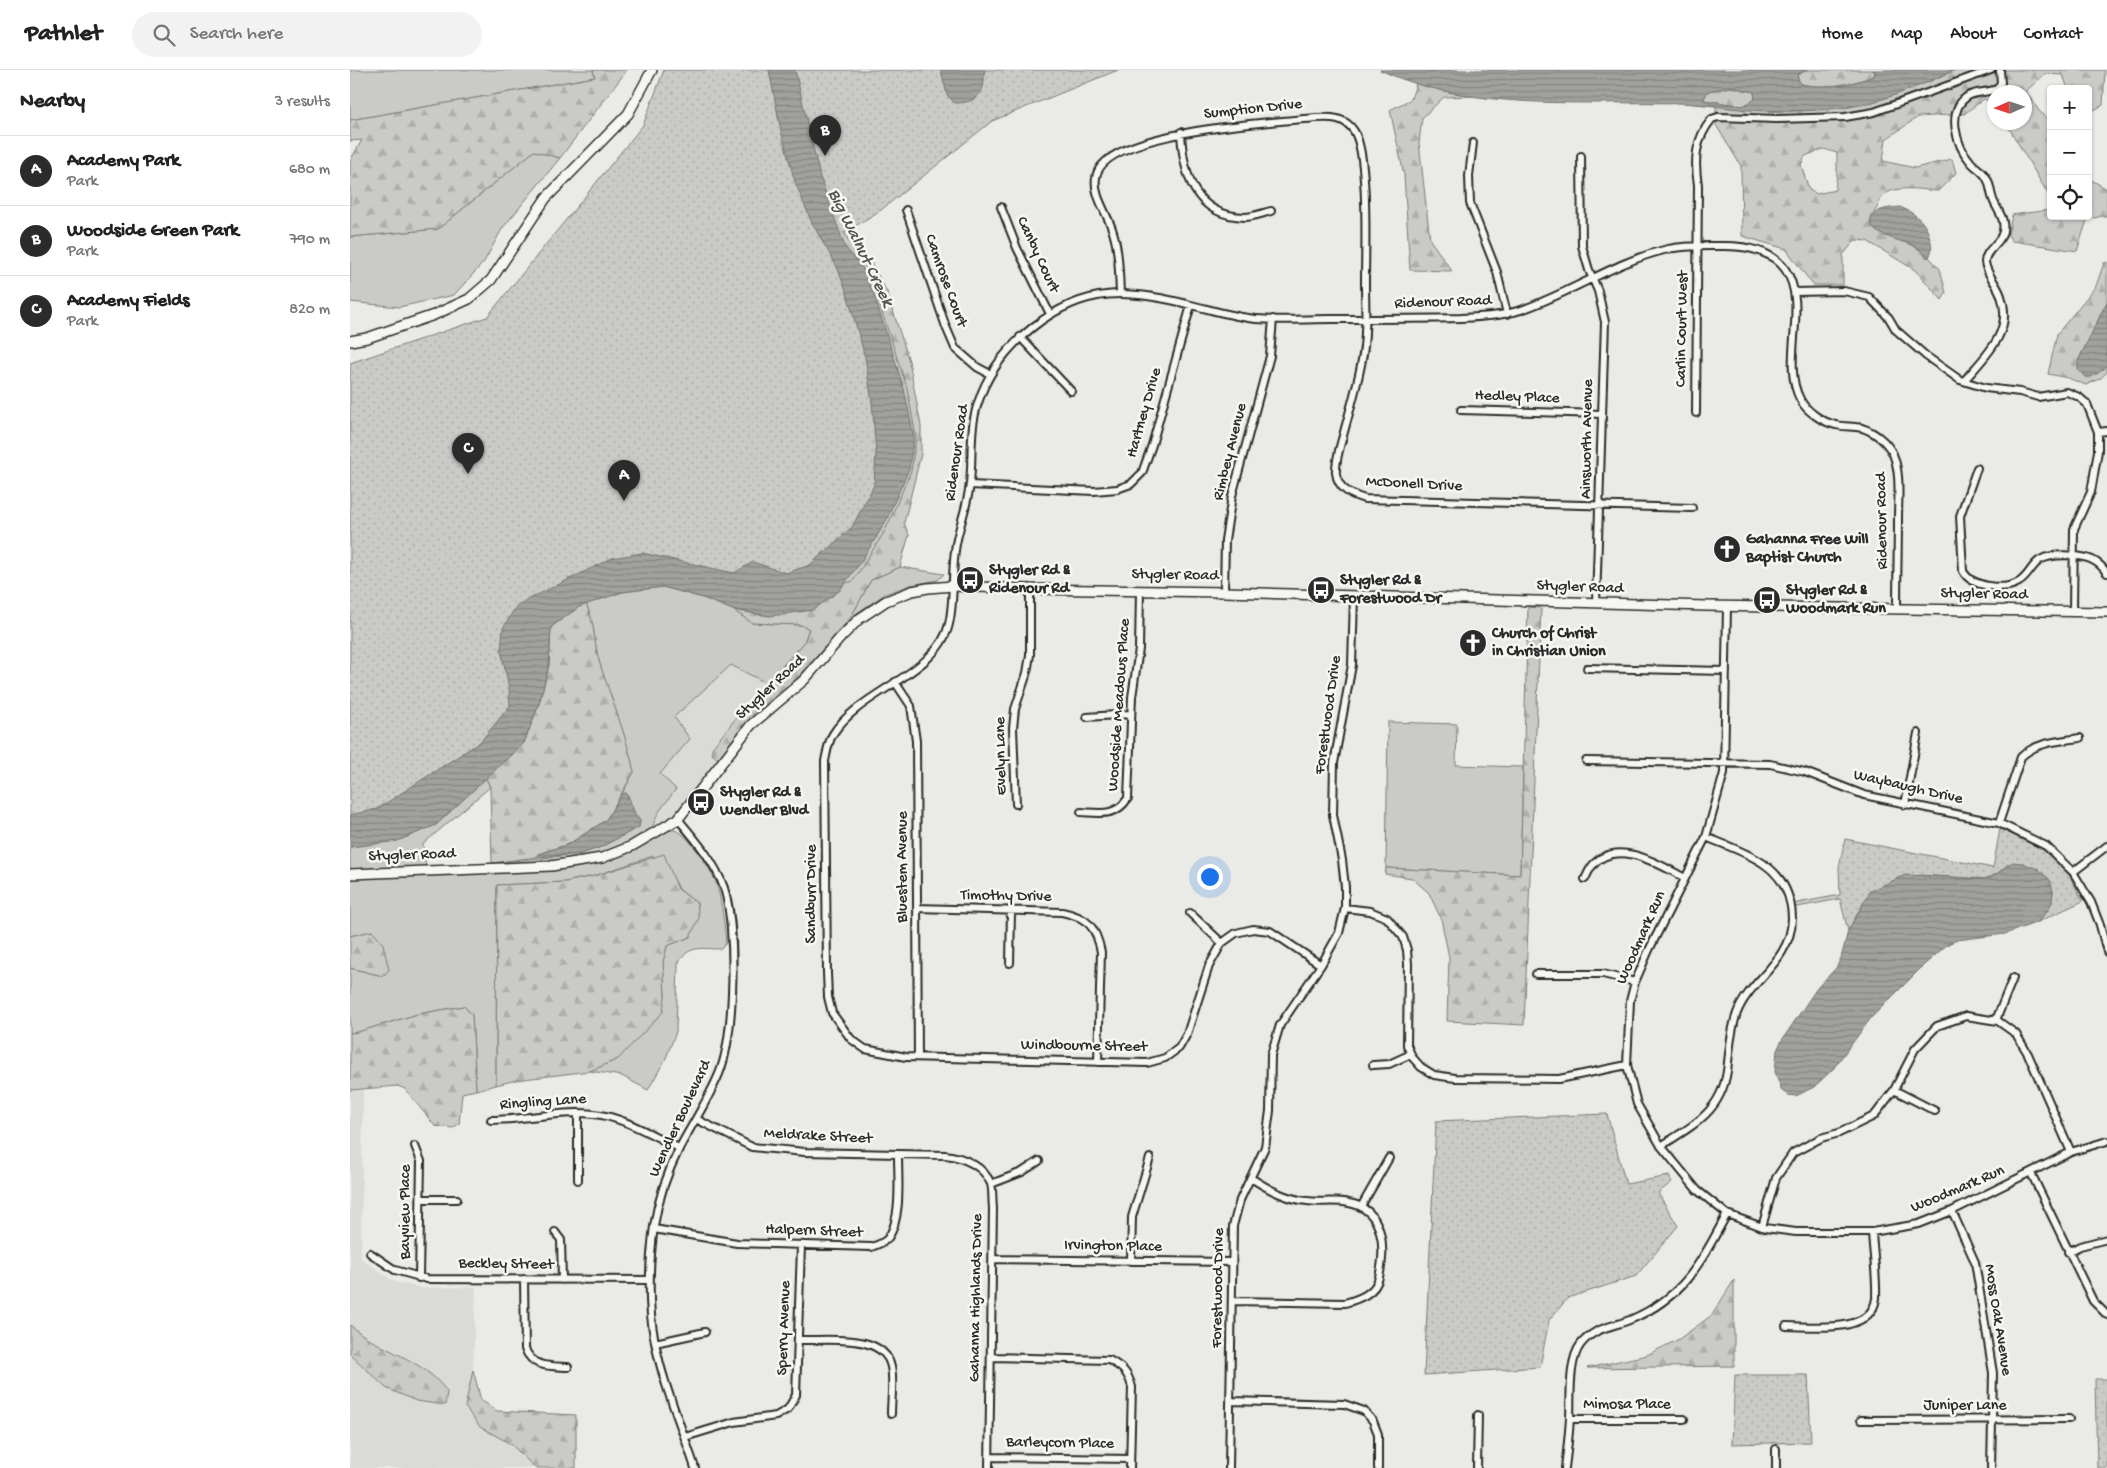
<!DOCTYPE html>
<meta charset="utf-8">
<style>
body{margin:0;font-family:"Gochi Hand",sans-serif;background:#f2f2f2;color:#222}
.controls{position:absolute;right:15px;top:15px;display:grid;overflow:hidden;border-radius:5px;box-shadow:0 1px 4px #0004}
.controls button{width:45px;height:45px;display:grid;place-items:center;padding:0;border:0;border-bottom:1px solid #e0e0e0;background:#fff;color:#222;font:25px sans-serif}
.compass{position:absolute;left:1637px;top:15px;width:45px;height:45px;border-radius:50%;background:#fff;box-shadow:0 1px 4px #0004;rotate:267deg}
.you{position:absolute;left:859px;top:806px;width:18px;height:18px;margin:-12px;border:4px solid #fff;border-radius:50%;background:#1a73e8;box-shadow:0 0 0 8px #1a73e833}
.badge{display:grid;place-items:center;width:32px;height:32px;border-radius:50%;background:#2b2b2b;color:#fff;font-size:16px;font-weight:700}
.pin{position:absolute;translate:-50% -41px;filter:drop-shadow(0 1px 2px #0008)}
.pin::after{content:'';position:absolute;top:26px;width:18px;height:15px;background:inherit;clip-path:polygon(0 0,100% 0,50% 100%)}
.list{margin:0;padding:0;list-style:none}
h2{display:flex;justify-content:space-between;align-items:center;height:65px;margin:0;padding:0 20px;font-size:21px}
h2 small{font-size:16px;font-weight:400;color:#767676}
.list li{display:grid;grid-template-columns:32px 1fr auto;gap:15px;align-items:center;box-sizing:border-box;height:70px;padding:0 20px;border-top:1px solid #e0e0e0}
.list b{display:block;font-size:19px;white-space:nowrap}
.list p{margin:0;font-size:16px;white-space:nowrap;color:#767676}
.list em{font-size:16px;font-style:normal;color:#767676}
.icon{flex:none;width:28px;height:28px;fill:none;stroke:currentColor;stroke-width:2;stroke-linecap:round;stroke-linejoin:round}
.map{position:relative;flex:none;width:1757px;height:1398px;overflow:hidden}
header{display:flex;align-items:center;gap:30px;box-sizing:border-box;height:70px;padding:0 25px;background:#fff;border-bottom:1px solid #e0e0e0}
header strong{font-size:24px}
nav{display:flex;gap:28px;margin-inline-start:auto;font-size:18px}
.search{width:350px;height:45px;background:#f2f2f2;display:flex;align-items:center;gap:12px;box-sizing:border-box;padding:0 18px;border-radius:28px;color:#767676;font-size:19px}
main{display:flex}
aside{flex:1;background:#fff}
.map>svg:first-child{display:block}
.built{fill:#dadad6}
.grass{fill:#cacac7;stroke:#7a7a79}
.forest{fill:url(#forest-firs);stroke:#7a7a79;fill-rule:evenodd}
.park{fill:url(#park-dots);stroke:#7a7a79}
.water{fill:url(#water-rules);stroke:#727270;fill-rule:evenodd}
.lines{fill:none;stroke-linecap:round;stroke-linejoin:round}
.street-casing{stroke:#2b2b2b;stroke-width:10}
.secondary-casing{stroke:#2b2b2b;stroke-width:12}
.street{stroke:#f6f6f2;stroke-width:6}
.secondary{stroke:#f6f6f2;stroke-width:9}
.labels{text-anchor:middle;dominant-baseline:central;stroke-width:5;stroke-linejoin:round;paint-order:stroke}
.street-label{font-size:16px;fill:#2b2b2b;stroke:#f6f6f2}
.poi-label{font-size:16px;font-weight:bold;fill:#2b2b2b;stroke:#f6f6f2;text-anchor:start}
.water-label{font-size:18px;font-style:italic;fill:#545453;stroke:#f6f6f2}
</style>
<header>
<strong>Pathlet</strong>
<div class="search"><svg class="icon" aria-label="search" viewBox="0 0 24 24"><circle cx="10" cy="10" r="6"/><path d="M15 15l6 6"/></svg>Search here</div>
<nav><a>Home</a><a>Map</a><a>About</a><a>Contact</a></nav>
</header>
<main>
<aside>
<h2>Nearby<small>3 results</small></h2>
<ul class="list">
<li><span class="badge">A</span><div><b>Academy Park</b><p>Park</p></div><em>680 m</em></li>
<li><span class="badge">B</span><div><b>Woodside Green Park</b><p>Park</p></div><em>790 m</em></li>
<li><span class="badge">C</span><div><b>Academy Fields</b><p>Park</p></div><em>820 m</em></li>
</ul>
</aside>
<div class="map">
<svg width="1757" height="1398" viewBox="0 0 1757 1398">
<defs>
<pattern id="forest-firs" width="22" height="20" patternUnits="userSpaceOnUse" patternTransform="scale(1.25)"><rect width="22" height="20" fill="#cacac7"/><path d="M5 1l3.5 6h-7zM16 11l3.5 6h-7z" fill="#aeaeab"/></pattern>
<pattern id="park-dots" width="8" height="8" patternUnits="userSpaceOnUse" patternTransform="scale(1.25)"><rect width="8" height="8" fill="#cacac7"/><path d="M2 2h.1M6 6h.1" fill="none" stroke="#aeaeab" stroke-width="1.8" stroke-linecap="round"/></pattern>
<pattern id="water-rules" width="6" height="5" patternUnits="userSpaceOnUse" patternTransform="scale(1.25)"><rect width="6" height="5" fill="#a1a19e"/><path d="M0 2.5h6" fill="none" stroke="#838381"/></pattern>
</defs>
<rect width="100%" height="100%" fill="#eaeae6"/>
<filter id="ink" filterUnits="userSpaceOnUse"><feTurbulence type="fractalNoise" baseFrequency=".02" numOctaves="2"/><feDisplacementMap in="SourceGraphic" scale="10" xChannelSelector="R" yChannelSelector="G"/><feConvolveMatrix kernelMatrix="1 2 1 2 8 2 1 2 1" color-interpolation-filters="sRGB"/></filter>
<g filter="url(#ink)">
<path class="built" d="M381,595L416,613L398,633L369,690L328,744L302,760L308,743L326,719L310,704L340,669L323,647Z
M0,1020H13L11,1188L45,1212L71,1218L126,1217L123,1300L115,1337L130,1357L161,1374L185,1398H0Z"/>
<path class="grass" d="M0,0H243L245,7L0,50Z
M184,81L210,88L152,159L134,192L104,225L49,237L0,232V167L88,159Z
M550,497L594,504L588,510L561,515L535,524L501,547L521,510Z
M313,517L353,528L383,540L402,553L451,555L459,558L454,573L416,613L381,595L324,647L340,669L310,704L326,719L308,743L301,760C286,769 270,778 253,784C224,794 173,793 142,795V793L231,784L251,777L289,757L290,751L285,744L278,725L276,723L272,724L284,702C276,664 260,628 249,591C243,570 246,556 236,534L272,522Z
M1038,652L1107,654L1106,695L1173,697L1170,805L1036,798Z
M136,708L140,717L73,774L76,797L0,800V777L47,771L86,755Z
M318,760C322,760 326,760 329,762C340,767 364,804 367,815C372,834 374,853 376,873L371,879C352,879 338,874 328,894L326,962L316,988L298,1020L272,1006L240,1001L268,989L315,926L313,891L317,876L340,867L347,834L329,819L325,811L303,786L244,806L215,812L147,815L146,1015L126,1020L122,945L114,936L68,944L8,962L0,963V898L33,906L22,861L0,866V808L213,799C256,794 281,780 318,760Z"/>
<path class="forest" d="M243,0H277L210,88L184,81L88,159L0,167V91L12,70L0,71V50L245,7Z
M1457,0H1521L1525,1L1524,6C1501,15 1474,19 1450,14L1447,5Z
M1605,0H1755L1753,35L1742,41L1738,40V19H1718L1713,5L1695,4L1676,21L1689,41L1701,51V129L1656,53L1674,52V22H1644V33L1634,29L1614,44L1568,47L1536,69L1533,91L1565,98L1602,89L1606,103L1588,121C1571,120 1535,112 1529,133C1527,140 1519,148 1521,154C1525,169 1564,168 1576,187H1579L1590,199L1596,223L1592,230L1565,200L1517,171L1505,170L1493,185V215H1463L1436,179L1392,166L1391,96L1366,55V36L1422,41L1499,37L1576,13ZM1474,79L1487,83V103L1485,120L1467,124L1459,120L1451,95L1455,86Z
M1066,14L1126,26L1094,27L1072,48L1069,73L1080,170L1102,201L1060,200L1054,105L1040,40L1061,29Z
M1381,17L1404,22L1405,30L1393,36L1353,30L1358,21Z
M1738,108L1757,119V146H1752L1737,150L1727,181L1662,171L1658,165L1662,145L1699,140L1701,135V146H1738Z
M486,148L497,149L537,222L559,291L571,356V384L554,453L559,465L550,497L521,510L501,547L450,606L428,623L393,656L369,690L362,684V678L398,633L454,573L459,559L451,555L402,553L383,540L420,546L495,177Z
M1757,192V232L1728,291L1753,300L1757,294V302L1751,308L1736,315L1718,308L1698,304L1707,264L1746,216L1754,193Z
M236,534C246,556 243,570 249,591C261,628 276,664 284,702L256,750L219,774L188,784L186,787L142,793L140,717L136,708L174,673L189,634L199,595L201,557L229,537Z
M1178,537L1191,538L1174,955L1097,951L1099,887L1091,849L1079,823L1062,808L1035,804L1036,798L1170,805Z
M314,784L328,819L347,833L349,848L340,867L317,876L313,892L315,926L313,942L268,989L240,1001L166,1010L146,1015L147,815L216,812L244,806Z
M22,861L33,874L39,900L33,906L0,898V866Z
M114,936L122,945L126,1020L112,1023L109,1054L102,1058L85,1056L55,1019L48,1016L0,1020V963L8,962L68,944Z
M1384,1210V1296L1237,1298L1297,1285L1329,1269L1362,1245Z
M0,1255C30,1282 74,1288 97,1322L95,1335L66,1331L36,1318L0,1284Z
M123,1300L131,1330L147,1341L226,1345V1398H185L161,1374L130,1357L115,1337Z"/>
<path class="park" d="M314,0H768L642,51L531,140L494,163L518,200L557,318L566,367L561,401L535,461L503,511L429,532L302,507L200,541L154,677L0,763V293L137,247L293,55Z
M1650,759L1692,779L1719,805L1733,831L1688,852L1698,840L1703,821L1658,794L1647,804L1635,809L1570,805L1520,821L1498,861L1490,829L1442,838V834L1490,825L1489,797L1495,769L1643,798Z
M1257,1044L1276,1114L1319,1106L1322,1112L1308,1123L1328,1156L1286,1206L1218,1228L1199,1250L1190,1297L1074,1305L1086,1051Z
M1385,1305H1458L1461,1372L1382,1374Z
M1745,1309H1757V1398H1747Z"/>
<path class="water" d="M419,0H445L470,107L495,177L512,197L526,231L554,319L564,367L559,399L535,453L512,490L489,521L463,540L420,546L383,540L353,528L313,517L272,522L229,537L201,557L199,595L189,634L174,673L86,755L47,771L0,777V745L27,739L130,672L160,636L159,618L151,580L153,558L167,535L262,488L292,483L384,503L403,492L436,503L460,495L502,457L524,415L526,383L522,332L515,287L496,220L487,197L462,153L445,112L431,61Z
M591,0H635C634,4 634,7 634,12C632,29 620,33 605,33L597,25Z
M1030,0H1457L1447,5L1450,14C1474,19 1501,15 1524,6L1525,1L1521,0H1605C1573,14 1532,33 1498,37C1473,40 1447,42 1422,41C1391,41 1359,34 1328,33C1230,31 1121,42 1030,0ZM1381,17L1404,22L1405,29L1393,36L1353,30L1358,21Z
M1550,137C1567,144 1577,153 1581,172C1582,177 1582,182 1579,187H1576C1573,182 1570,179 1565,176C1556,171 1512,165 1522,147C1527,138 1541,138 1550,137Z
M1757,232V294C1751,302 1745,307 1735,307L1728,300V291Z
M276,723L285,744L290,751L289,757L251,777L231,784L186,787L188,784L219,774L256,750L272,724Z
M1663,792L1672,793L1688,799L1700,810L1703,821L1702,832L1698,840L1688,852L1655,864L1607,870L1598,874L1574,895L1521,948L1483,999L1464,1017L1446,1026L1438,1025L1432,1021L1425,1002L1427,980L1432,970L1467,918L1486,898L1491,888L1498,861L1520,821L1555,805L1635,809L1642,807Z"/>
<g class="lines">
<g class="street-casing">
<path id="street" d="M831,62C833,105 845,146 895,147C903,147 913,143 921,141
M1123,73L1119,106L1120,133L1147,202L1157,244
M1231,86L1232,176L1239,200L1248,221L1255,252L1246,533
M651,137L667,178L700,244
M556,140L596,257L605,278L627,297L640,304
M1445,222L1494,221L1519,227L1539,248L1546,260L1576,286L1610,310L1636,318L1670,322L1688,327L1717,322L1729,327L1737,334L1748,362V381L1741,422L1724,459L1723,541
M770,223C769,203 769,181 763,162C758,144 743,126 746,108C751,60 927,52 966,48C981,47 995,47 1004,61C1019,84 1015,181 1015,212C1015,236 1017,261 1013,284C1009,310 1001,336 994,362C991,374 985,390 986,403C988,419 1001,425 1015,429L1342,438
M670,267L721,321
M1614,311C1635,286 1664,262 1651,226C1648,215 1636,204 1635,192C1635,177 1657,173 1653,152C1652,145 1647,139 1644,132C1640,124 1641,114 1636,107C1632,100 1624,97 1620,91C1606,75 1596,40 1618,26C1627,21 1637,23 1647,19L1651,13L1650,0
M1111,340L1252,344
M1346,343L1348,115C1344,91 1345,69 1362,49L1368,47L1427,49L1495,47L1524,42L1641,0
M1748,362L1757,361
M1627,398L1610,446L1613,501C1621,517 1654,521 1669,512C1678,507 1681,496 1690,490C1702,483 1735,484 1746,492C1751,495 1754,499 1757,503
M620,415L744,421L767,419L781,414L792,403L802,375L841,235
M874,522L875,470L882,426L920,286L923,249
M1377,537L1374,703L1356,767L1299,880L1285,912L1280,931L1277,995L1287,1034L1311,1076L1347,1120L1377,1144L1415,1158L1446,1162H1522L1569,1154L1602,1141L1721,1082L1757,1071
M1237,598L1376,601
M545,612L561,636L566,671L568,987
M737,647L781,644
M1236,691L1420,694L1455,702L1514,725L1649,753L1696,776L1723,802L1741,832L1750,855L1757,882
M666,734L663,658L665,639L677,603L680,585V519
M1555,735L1568,663
M731,742C751,743 766,747 778,728L782,627L789,579L790,520
M328,749C345,769 365,792 374,818C387,858 385,965 369,1004C358,1030 343,1053 330,1077C318,1101 308,1130 304,1156C299,1194 297,1234 305,1272C313,1315 332,1357 345,1398
M1649,753L1671,687C1686,672 1709,671 1730,668
M1723,802L1757,776
M1235,809C1237,805 1239,800 1242,796C1267,767 1310,795 1335,808
M567,838L712,842C737,847 746,856 751,882L748,992
M995,838L1020,841L1037,848L1053,867L1057,880L1058,894L1057,975L1062,987L1071,997L1084,1005L1105,1008L1209,1009L1277,995
M840,843L872,873
M660,893L661,841
M971,895L920,861L903,859L886,863L872,873L859,896L837,964L829,978L815,988L797,993L556,987L515,979L501,969L482,943L478,927L477,903L475,691C477,682 478,672 483,664C509,621 588,604 599,554C605,528 601,500 606,474C610,453 618,434 620,413C623,386 619,359 628,333C638,301 658,277 683,257C735,216 779,219 841,235C862,240 884,247 906,249C931,251 957,249 982,249C1025,249 1068,249 1111,248C1132,247 1151,246 1171,240C1221,223 1266,191 1318,179C1336,175 1356,176 1374,176C1396,176 1421,180 1435,199C1460,235 1430,291 1450,329C1456,341 1472,352 1486,355C1494,357 1503,356 1512,358C1525,362 1537,372 1543,384C1551,404 1548,427 1548,448C1548,478 1547,508 1547,539
M1186,904H1253L1285,912
M1646,950L1663,908
M1023,995L1039,994L1061,984
M1544,1020L1585,1041
M228,1043V1110
M346,1049L402,1077L455,1082L595,1085C613,1087 634,1096 641,1114C643,1121 642,1131 643,1138L639,1398
M141,1050C176,1050 210,1040 244,1044C274,1047 303,1066 329,1078
M65,1076L71,1091L69,1208
M1311,1076C1347,1053 1375,1039 1378,992C1380,976 1381,959 1387,943C1396,919 1419,904 1432,882C1450,853 1443,814 1414,794C1397,782 1375,775 1356,767
M1681,1103L1743,1231L1757,1245
M641,1114L672,1102L689,1091
M71,1129H107
M1011,1137L1039,1088
M1602,1141L1625,1192L1643,1303L1641,1398
M1412,1157L1426,1108L1443,1083L1471,1068L1489,1063L1524,1046L1544,1020L1565,979L1587,956L1616,946L1648,951L1666,964L1678,984L1721,1082
M304,1159L387,1173L521,1177C527,1175 534,1173 538,1168C552,1149 548,1108 548,1085
M205,1162L211,1170L212,1210
M1718,1182L1730,1176L1757,1169
M20,1183L45,1200L77,1209L299,1210
M643,1189L882,1192
M781,1191L782,1147L800,1088
M174,1209L175,1279C183,1298 199,1296 218,1297
M882,1231L995,1233C1009,1229 1026,1223 1029,1207C1036,1178 1034,1139 999,1133C985,1130 970,1133 957,1131C936,1129 918,1119 901,1108
M1436,1256C1462,1256 1522,1265 1526,1228C1527,1206 1523,1183 1522,1162
M449,1270C476,1271 534,1262 541,1297C544,1312 541,1329 541,1344
M305,1273L355,1262
M641,1287L759,1290C772,1297 778,1302 782,1317L780,1398
M881,1331L994,1334L1014,1341L1023,1351L1028,1364V1398
M1220,1349H1334
M1511,1350L1719,1349
M335,1367L384,1352L426,1346L438,1339L446,1325L451,1176
M1426,1379V1398
M640,1387L780,1389
M879,1398L883,1156L890,1130L915,1077L920,1041L921,985L930,955L971,895L989,863L995,838V817L992,790L983,745L984,693L1002,595L1004,527
M1127,1398L1128,1345
M1215,1398C1217,1382 1219,1365 1220,1348C1221,1328 1218,1290 1231,1274C1246,1256 1264,1257 1282,1249C1335,1226 1351,1192 1377,1144"/>
</g>
<g class="secondary-casing">
<path id="secondary" d="M0,271L17,268L84,245L119,229L141,210L196,128L278,44L302,0
M0,804L201,796L252,788L282,776L328,749L401,655L454,610L491,567L509,549L536,531L562,521L578,518L603,516L680,519L874,522L1356,536L1757,542"/>
</g>
<use href="#street" class="street"/>
<use href="#secondary" class="secondary"/>
</g>
</g>
<defs>
<g id="church-disc" transform="scale(1.4375)"><circle r="9.5" fill="#2b2b2b" stroke="#f6f6f2"/><path d="M-1.2-6h2.4v3.5h3.3v2.4h-3.3V6h-2.4V-.1h-3.3v-2.4h3.3Z" fill="#fff"/></g>
<g id="bus-disc" transform="scale(1.4375)"><circle r="9.5" fill="#2b2b2b" stroke="#f6f6f2"/><path d="M-5-6H5V4H4V6H2V4H-2V6H-4V4H-5ZM-3.5-4V0h7V-4ZM-3.5 1.2v1.5H-2V1.2ZM2 1.2v1.5H3.5V1.2Z" fill="#fff"/></g>
</defs>
<g fill-rule="evenodd">
<use href="#church-disc" x="1377" y="479"/>
<use href="#bus-disc" x="620" y="510"/>
<use href="#bus-disc" x="971" y="520"/>
<use href="#bus-disc" x="1417" y="530"/>
<use href="#church-disc" x="1123" y="573"/>
<use href="#bus-disc" x="351" y="732"/>
</g>
<g class="labels">
<g class="street-label">
<text transform="translate(903 40) rotate(-6)">Sumption Drive</text>
<text transform="translate(687 185) rotate(65)">Canby Court</text>
<text transform="translate(595 211) rotate(70)">Camrose Court</text>
<text transform="translate(1093 233) rotate(-2)">Ridenour Road</text>
<text transform="translate(1333 259) rotate(-89)">Carlin Court West</text>
<text transform="translate(1167 328) rotate(2)">Hedley Place</text>
<text transform="translate(795 343) rotate(-74)">Hartney Drive</text>
<text transform="translate(1238 369) rotate(-89)">Ainsworth Avenue</text>
<text transform="translate(881 382) rotate(-76)">Rimbey Avenue</text>
<text transform="translate(608 383) rotate(-82)">Ridenour Road</text>
<text transform="translate(1064 415) rotate(3)">McDonell Drive</text>
<text transform="translate(1533 451) rotate(-91)">Ridenour Road</text>
<text transform="translate(825 506) rotate(1)">Stygler Road</text>
<text transform="translate(1230 518) rotate(2)">Stygler Road</text>
<text transform="translate(1634 525) rotate(1)">Stygler Road</text>
<text transform="translate(421 618) rotate(-43)">Stygler Road</text>
<text transform="translate(770 635) rotate(-86)">Woodside Meadows Place</text>
<text transform="translate(979 645) rotate(-82)">Forestwood Drive</text>
<text transform="translate(652 686) rotate(-91)">Evelyn Lane</text>
<text transform="translate(1558 718) rotate(13)">Waybaugh Drive</text>
<text transform="translate(62 786) rotate(-2)">Stygler Road</text>
<text transform="translate(553 797) rotate(-90)">Bluestem Avenue</text>
<text transform="translate(462 824) rotate(-90)">Sandburr Drive</text>
<text transform="translate(656 827) rotate(1)">Timothy Drive</text>
<text transform="translate(1292 868) rotate(-66)">Woodmark Run</text>
<text transform="translate(734 977) rotate(1)">Windbourne Street</text>
<text transform="translate(193 1033) rotate(-4)">Ringling Lane</text>
<text transform="translate(331 1049) rotate(-65)">Wendler Boulevard</text>
<text transform="translate(468 1067) rotate(3)">Meldrake Street</text>
<text transform="translate(1608 1120) rotate(-23)">Woodmark Run</text>
<text transform="translate(56 1142) rotate(-90)">Bayview Place</text>
<text transform="translate(464 1162) rotate(2)">Halpern Street</text>
<text transform="translate(763 1177) rotate(1)">Irvington Place</text>
<text transform="translate(156 1195) rotate(1)">Beckley Street</text>
<text transform="translate(869 1218) rotate(-89)">Forestwood Drive</text>
<text transform="translate(627 1228) rotate(-89)">Gahanna Highlands Drive</text>
<text transform="translate(1647 1250) rotate(81)">Moss Oak Avenue</text>
<text transform="translate(435 1258) rotate(-88)">Sperry Avenue</text>
<text x="1277" y="1335">Mimosa Place</text>
<text x="1615" y="1336">Juniper Lane</text>
<text transform="translate(710 1374) rotate(1)">Barleycorn Place</text>
</g>
<g class="poi-label">
<text x="1396" y="470">Gahanna Free Will<tspan x="1396" dy="18">Baptist Church</tspan></text>
<text x="639" y="501">Stygler Rd &amp;<tspan x="639" dy="18">Ridenour Rd</tspan></text>
<text x="990" y="511">Stygler Rd &amp;<tspan x="990" dy="18">Forestwood Dr</tspan></text>
<text x="1436" y="521">Stygler Rd &amp;<tspan x="1436" dy="18">Woodmark Run</tspan></text>
<text x="1142" y="564">Church of Christ<tspan x="1142" dy="18">in Christian Union</tspan></text>
<text x="370" y="723">Stygler Rd &amp;<tspan x="370" dy="18">Wendler Blvd</tspan></text>
</g>
<g class="water-label">
<text transform="translate(510 178) rotate(64)">Big Walnut Creek</text>
</g>
</g>
</svg>
<div class="controls">
<button>+</button>
<button>−</button>
<button><svg class="icon" aria-label="locate" viewBox="0 0 24 24"><circle cx="12" cy="12" r="6"/><path d="M12 2v4M12 18v4M2 12h4M18 12h4"/></svg></button>
</div>
<svg class="compass" viewBox="-18 -18 36 36"><path d="M0-13l5 13h-10z" fill="#e53935"/><path d="M0 13l5-13h-10z" fill="#767676"/></svg>
<div class="you"></div>
<div class="pin badge" style="left:274px;top:431px">A</div>
<div class="pin badge" style="left:475px;top:86px">B</div>
<div class="pin badge" style="left:118px;top:404px">C</div>
</div>
</main>
